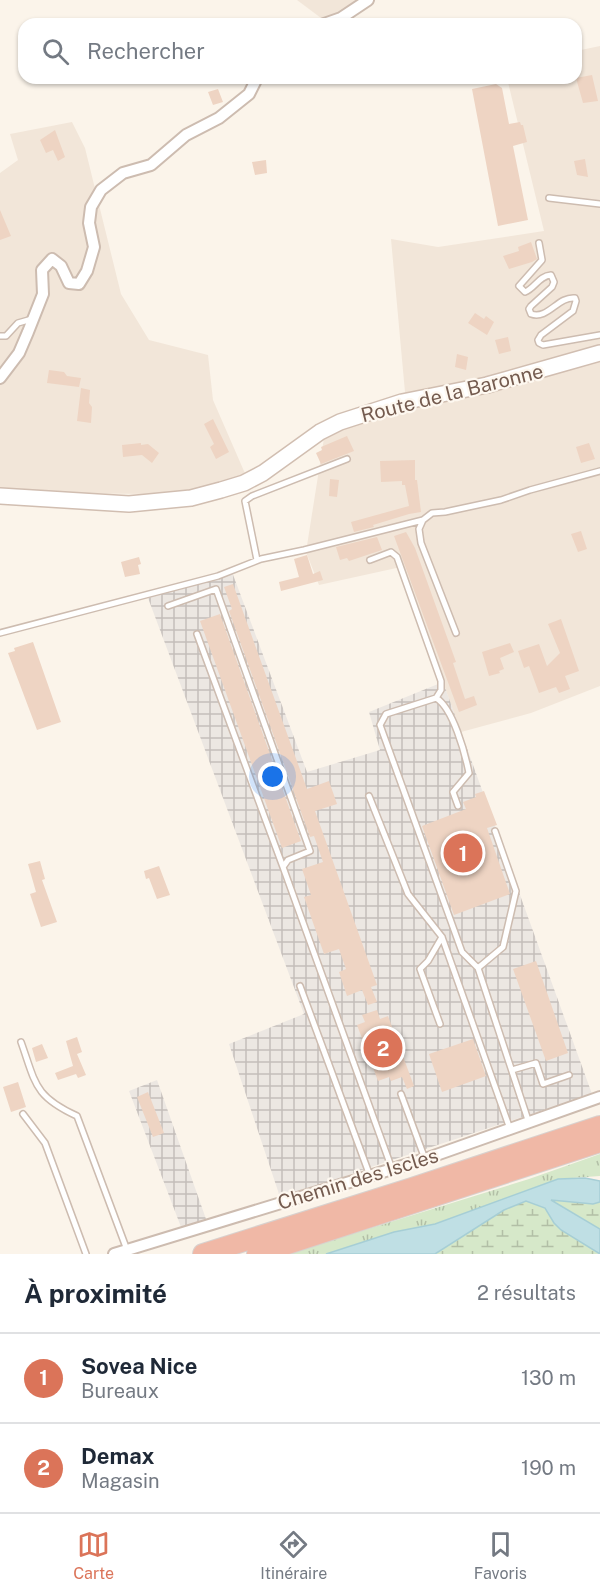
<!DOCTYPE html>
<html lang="fr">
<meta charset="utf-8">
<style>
body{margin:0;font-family:"Public Sans",sans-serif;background:#f6f6f7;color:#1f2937}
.you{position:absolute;left:273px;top:777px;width:21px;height:21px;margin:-15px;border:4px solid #fff;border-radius:50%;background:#1a73e8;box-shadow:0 0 0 9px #1a73e833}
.badge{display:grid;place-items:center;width:39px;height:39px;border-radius:50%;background:#db7459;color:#fff;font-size:20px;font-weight:700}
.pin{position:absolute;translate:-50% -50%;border:3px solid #fff;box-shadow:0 2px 6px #0006}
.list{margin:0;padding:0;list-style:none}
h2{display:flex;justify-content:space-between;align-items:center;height:78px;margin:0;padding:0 24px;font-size:26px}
h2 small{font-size:20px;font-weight:400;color:#747a83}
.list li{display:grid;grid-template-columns:39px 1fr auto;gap:18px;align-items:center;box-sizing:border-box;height:90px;padding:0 24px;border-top:2px solid #e0e1e3}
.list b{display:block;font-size:22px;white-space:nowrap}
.list p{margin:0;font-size:20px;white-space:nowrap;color:#747a83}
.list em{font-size:20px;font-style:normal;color:#747a83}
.icon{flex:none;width:33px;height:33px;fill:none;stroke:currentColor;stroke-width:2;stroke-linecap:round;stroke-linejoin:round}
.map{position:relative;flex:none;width:600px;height:1254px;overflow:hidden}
.search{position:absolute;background:#fff;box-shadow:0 2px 4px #0004;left:18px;right:18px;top:18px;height:66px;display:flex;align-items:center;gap:15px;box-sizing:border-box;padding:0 21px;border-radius:18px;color:#747a83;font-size:22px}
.sheet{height:258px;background:#fff}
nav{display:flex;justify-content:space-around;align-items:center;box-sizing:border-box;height:84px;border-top:2px solid #e0e1e3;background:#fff;font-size:16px;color:#747a83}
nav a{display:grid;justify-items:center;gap:3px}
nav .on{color:#db7459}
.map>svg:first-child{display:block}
.residential{fill:#f2e6d9}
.industrial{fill:url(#industrial-grid)}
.grass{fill:url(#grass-tufts)}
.wetland{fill:url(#wetland-marsh)}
.water{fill:#bfdfe4;stroke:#a6ced5;stroke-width:1.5}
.building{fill:#eed4c3}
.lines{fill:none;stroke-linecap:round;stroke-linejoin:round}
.lane-casing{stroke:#cdbcb0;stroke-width:8}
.street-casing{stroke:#cdbcb0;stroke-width:14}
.secondary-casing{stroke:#d1beb1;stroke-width:18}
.highway-casing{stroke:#d8d1ce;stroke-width:22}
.lane{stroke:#fff;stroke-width:5}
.street{stroke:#fff;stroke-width:10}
.secondary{stroke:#fff;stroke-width:15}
.highway{stroke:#f0b8a6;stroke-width:20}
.labels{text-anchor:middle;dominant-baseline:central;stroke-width:4.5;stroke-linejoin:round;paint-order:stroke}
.street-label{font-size:20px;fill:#745b4f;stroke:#fef8f0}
</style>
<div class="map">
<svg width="600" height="1254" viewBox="0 0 600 1254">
<defs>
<pattern id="industrial-grid" width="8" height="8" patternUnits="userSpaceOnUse" patternTransform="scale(1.5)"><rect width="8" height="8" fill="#ece7e2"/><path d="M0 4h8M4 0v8" fill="none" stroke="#c4beba"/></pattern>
<pattern id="grass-tufts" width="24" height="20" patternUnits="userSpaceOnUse" patternTransform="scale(1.5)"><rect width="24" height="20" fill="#d6e8c9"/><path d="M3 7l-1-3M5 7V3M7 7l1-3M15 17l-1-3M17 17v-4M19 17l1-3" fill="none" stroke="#b2bfa6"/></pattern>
<pattern id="wetland-marsh" width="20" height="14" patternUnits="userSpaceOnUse" patternTransform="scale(1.5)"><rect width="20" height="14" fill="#d6e8c9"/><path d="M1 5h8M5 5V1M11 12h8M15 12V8" fill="none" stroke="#b2bfa6"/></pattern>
</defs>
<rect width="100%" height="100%" fill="#fbf4ea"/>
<path class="residential" d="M297,0H372L329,24Z
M600,46V686L531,713L461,732L401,567L319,585L306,552L324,438L406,403L391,239L438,247L544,231L507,78H576V51Z
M72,122L85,148L121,294L149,340L208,355L213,400L247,478L202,490L155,494L39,493L0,488V173L18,160L10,134Z"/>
<path class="industrial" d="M232,572L307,772L380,750L369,712L443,682L592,1094L362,1170L281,1200L229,1044L304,1014L148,598Z
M157,1080L206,1219L181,1227L129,1091Z"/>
<path class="grass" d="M600,1154V1176L558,1179L435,1224L394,1232L326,1254H287L529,1179Z"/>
<path class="wetland" d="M550,1199L593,1204L600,1202V1229Z
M526,1201L545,1208L554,1223L599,1254H435L504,1210Z"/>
<path class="water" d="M585,1178L600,1181V1202L593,1204L551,1200L600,1229V1254L561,1230L554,1223L545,1208L526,1201L504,1210L435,1254H326L394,1232L435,1224L558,1179Z"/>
<path class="building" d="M592,75L598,101L583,103L576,78Z
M496,84L502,88L509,124L520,122L521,125H523L527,142L513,146L528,220L498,226L472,89Z
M218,89L223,102L213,105L208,92Z
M55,130L65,157L58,161L53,150L46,153L40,140Z
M585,159L588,177L577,175L574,161Z
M266,160L267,173L255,175L252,162Z
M0,210L11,236L0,240Z
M531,242L537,259L532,262L509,269L503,256L519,251L518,247Z
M475,313L484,319L486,316L494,322L487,335L468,323Z
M508,337L511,351L499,354L495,340Z
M457,354L468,357L466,370L455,367Z
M49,370L64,372L67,376L81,378L79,387L47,383Z
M81,388L90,390L89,403L92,407L91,423L77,421Z
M213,419L229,452L216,459L210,447L214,444L204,424Z
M347,436L354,451L321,464L316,453L322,450L321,447Z
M141,443V445L148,444L159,453L152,463L142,455L123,457L122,445Z
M589,443L595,459L581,463L576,447Z
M415,460V480H417L421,512L409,514L373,525L374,527L354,532L351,522L409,506L405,485H402V481L381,482L380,461Z
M330,479L339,480L337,497L329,496Z
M581,531L587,549L578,552L571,534Z
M406,532L415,548L456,662L453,663L465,699L474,696L477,705L459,712L394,536Z
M377,537L382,550L349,561L347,558L340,560L336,547Z
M307,555L313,574L320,571L323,580L281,591L279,582L299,577L294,559Z
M139,557L141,564L138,565L140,574L125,577L121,562Z
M233,584L307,789L329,781L337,804L315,811L377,985L371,987L377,1002L368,1005L362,990L347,996L339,972L346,969L339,949L324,954L304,897L311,895L302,869L323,862L314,836L310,837L229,611L232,609L224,587Z
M220,614L301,841L282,848L200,621Z
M561,619L579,671L565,676L570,689L559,693L556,687L539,693L529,666L524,668L518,651L539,644L547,666L560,653L548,624Z
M33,642L61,722L37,730L8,653L15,651L14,648Z
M510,643L514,652L500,658L504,669L499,671L500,673L489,676L482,652Z
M484,791L497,825L487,828L510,894L454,915L422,826L466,809L463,802L476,797L475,794Z
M40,861L45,879L42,880L57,922L41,927L30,894L36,892L28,864Z
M159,866L170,895L157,899L149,878L146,879L144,871Z
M536,961L568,1053L546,1061L513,969Z
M377,1010L380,1019L388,1016L414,1086L407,1089L402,1077L391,1081L389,1077L378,1081L357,1025L365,1022L362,1015Z
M77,1037L82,1052L77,1054L86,1075L78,1078L76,1074L58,1080L55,1073L73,1066L66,1041Z
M473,1039L486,1076L442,1092L429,1054Z
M42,1044L48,1058L36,1062L32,1048Z
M18,1082L26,1107L11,1112L3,1087Z
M148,1092L164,1133L153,1137L137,1097Z"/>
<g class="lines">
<g class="lane-casing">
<path id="lane" d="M549,198L600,204
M539,243L542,260L519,286L525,292C535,288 539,276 551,275L554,282L552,287L531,306L529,309L531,314C548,320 558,296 575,298L576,301L573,311L541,335L538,340L539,343L543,345L600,335
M0,336H6L18,323L32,319
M257,560L245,501L252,496L347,459
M370,560L391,552L397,557L441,681V690L436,698
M168,606L216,589L310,851L288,860L283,867L392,1169
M0,633L218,576L261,559L304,550L423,520
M456,633L421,543L419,529L423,520L432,513L445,512L501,500L530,490L600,471
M197,634L283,867
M369,796L408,894L442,937L510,1129
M458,806L453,792L469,773C465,753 453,708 436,698L386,714L380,725L462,952L478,968
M495,831L516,891L503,947L478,968L529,1123
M300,986L370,1176
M440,1024L420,969L428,961L442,937
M21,1042C36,1084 34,1096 77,1116L127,1250
M512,1070L536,1063L543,1084L569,1075
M401,1094L425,1159
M23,1114L45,1143L86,1254"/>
</g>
<g class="street-casing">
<path id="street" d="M324,24L341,18L368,0
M0,378L19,353L28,332L43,294L42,270L52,259L61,266L69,283L79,284L87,271L94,247L89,223L91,207L101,190L123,173L151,165L186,135L219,118L249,94L257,78
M114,1254L425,1159L600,1097"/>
</g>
<g class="secondary-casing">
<path id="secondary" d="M0,496L129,504L191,498L221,490L244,483L263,473L320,432L340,422L402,402L487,385L600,353"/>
</g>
<g class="highway-casing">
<path id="highway" d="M203,1254L412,1188L600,1126
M257,1254L600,1142"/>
</g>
<use href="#lane" class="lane"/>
<use href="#street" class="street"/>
<use href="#secondary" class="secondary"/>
<use href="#highway" class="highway"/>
</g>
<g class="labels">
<g class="street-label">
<text transform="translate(452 393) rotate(-14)">Route de la Baronne</text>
<text transform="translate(358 1179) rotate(-17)">Chemin des Iscles</text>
</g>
</g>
</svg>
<div class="you"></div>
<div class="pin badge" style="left:463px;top:853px">1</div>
<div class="pin badge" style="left:383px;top:1048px">2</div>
<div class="search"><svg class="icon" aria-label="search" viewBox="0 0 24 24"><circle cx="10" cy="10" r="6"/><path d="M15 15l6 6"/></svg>Rechercher</div>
</div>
<section class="sheet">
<h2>À proximité<small>2 résultats</small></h2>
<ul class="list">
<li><span class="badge">1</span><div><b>Sovea Nice</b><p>Bureaux</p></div><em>130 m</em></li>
<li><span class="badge">2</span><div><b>Demax</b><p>Magasin</p></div><em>190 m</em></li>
</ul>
</section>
<nav>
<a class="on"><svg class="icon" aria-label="map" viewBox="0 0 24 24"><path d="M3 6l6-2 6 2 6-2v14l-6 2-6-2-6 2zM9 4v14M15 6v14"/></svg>Carte</a>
<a><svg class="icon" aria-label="directions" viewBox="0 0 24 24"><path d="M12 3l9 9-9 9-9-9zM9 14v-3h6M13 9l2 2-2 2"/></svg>Itinéraire</a>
<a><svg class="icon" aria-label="saved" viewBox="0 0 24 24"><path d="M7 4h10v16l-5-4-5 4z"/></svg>Favoris</a>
</nav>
